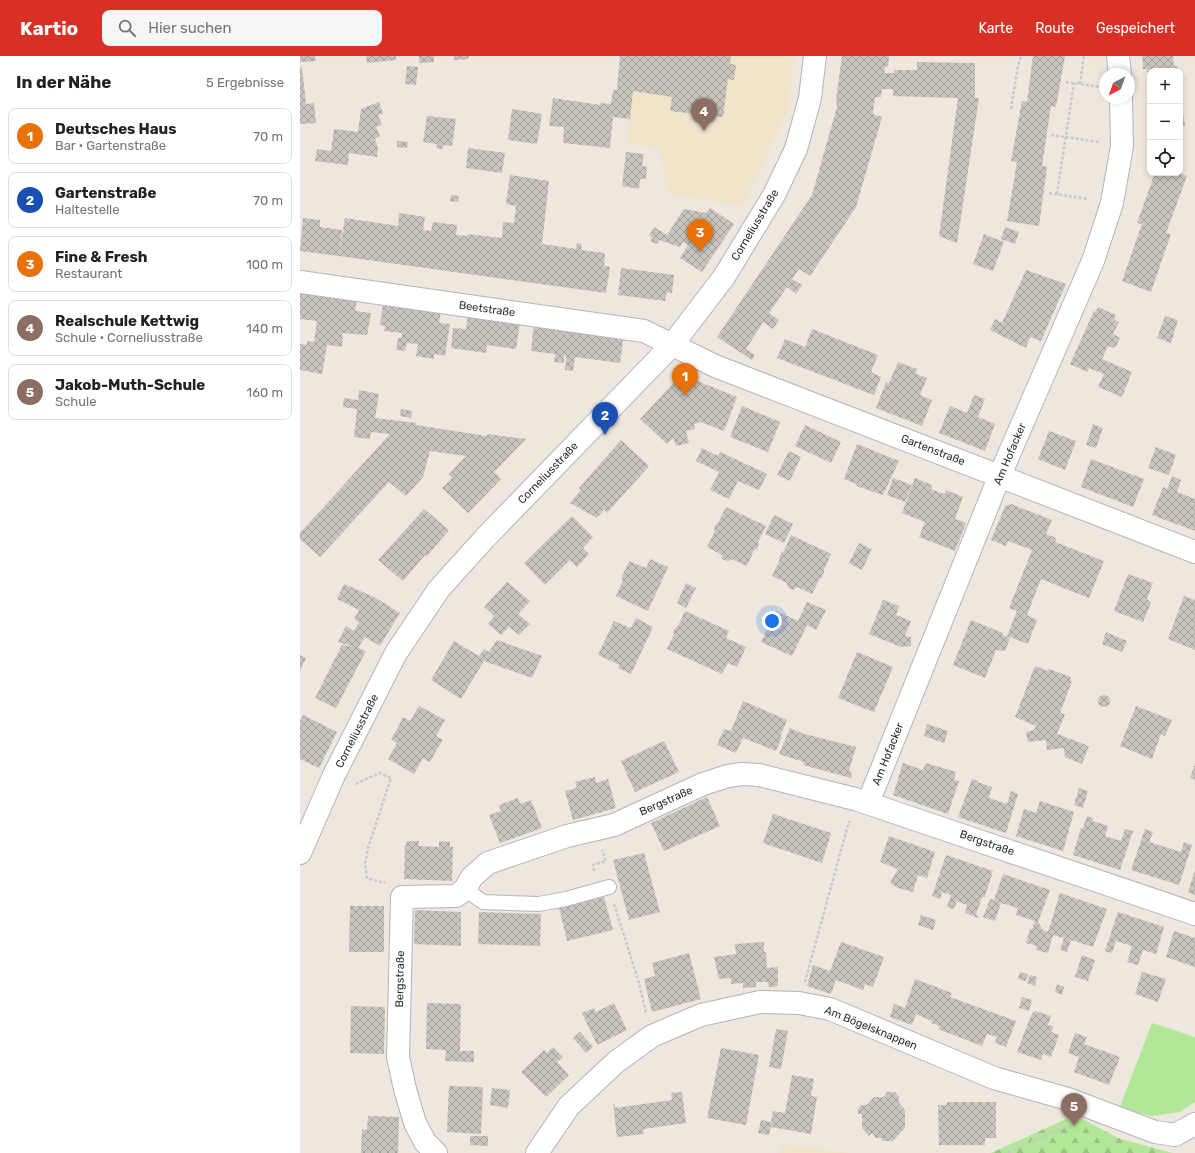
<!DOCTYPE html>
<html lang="de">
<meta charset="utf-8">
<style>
body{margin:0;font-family:Rubik,sans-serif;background:#f6f6f6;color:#202124}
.controls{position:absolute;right:12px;top:12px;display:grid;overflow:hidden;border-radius:8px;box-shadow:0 2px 6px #0003}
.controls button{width:36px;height:36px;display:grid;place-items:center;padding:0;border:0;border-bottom:1px solid #e0e0e0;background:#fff;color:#202124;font:20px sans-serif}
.compass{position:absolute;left:799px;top:12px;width:36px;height:36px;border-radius:50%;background:#fff;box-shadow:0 2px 6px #0003;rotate:221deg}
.you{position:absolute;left:472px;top:565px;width:14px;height:14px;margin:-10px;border:3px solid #fff;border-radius:50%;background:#1a73e8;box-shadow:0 0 0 6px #1a73e833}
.badge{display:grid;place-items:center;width:26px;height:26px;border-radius:50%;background:#d93025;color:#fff;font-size:13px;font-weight:700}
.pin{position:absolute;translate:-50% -33px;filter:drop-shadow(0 1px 2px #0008)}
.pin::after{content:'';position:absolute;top:21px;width:14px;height:12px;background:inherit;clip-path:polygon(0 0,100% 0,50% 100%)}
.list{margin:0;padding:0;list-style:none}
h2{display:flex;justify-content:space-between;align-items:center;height:52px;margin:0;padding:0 16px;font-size:17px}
h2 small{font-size:13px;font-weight:400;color:#757577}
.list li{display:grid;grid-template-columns:26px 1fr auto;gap:12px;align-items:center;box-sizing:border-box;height:56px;margin:0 8px 8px;padding:0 8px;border:1px solid #e0e0e0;border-radius:8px}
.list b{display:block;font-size:15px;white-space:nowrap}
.list p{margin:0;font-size:13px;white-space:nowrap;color:#757577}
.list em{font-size:13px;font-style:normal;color:#757577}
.icon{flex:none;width:22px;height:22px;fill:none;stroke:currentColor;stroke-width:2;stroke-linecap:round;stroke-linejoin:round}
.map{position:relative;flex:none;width:895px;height:1097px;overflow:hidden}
header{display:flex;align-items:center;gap:24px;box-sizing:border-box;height:56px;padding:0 20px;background:#d93025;color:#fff}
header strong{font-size:19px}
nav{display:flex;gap:22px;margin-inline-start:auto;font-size:14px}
.search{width:280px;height:36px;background:#f6f6f6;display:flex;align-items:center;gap:10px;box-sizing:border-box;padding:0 14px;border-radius:8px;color:#757577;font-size:15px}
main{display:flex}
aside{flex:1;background:#fff}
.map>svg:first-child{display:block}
.education{fill:#f0e4cb}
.grass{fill:#b1e797}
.forest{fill:url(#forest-firs)}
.building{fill:url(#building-cross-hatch)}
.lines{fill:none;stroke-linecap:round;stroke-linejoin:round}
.lane-casing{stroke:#b1b3c0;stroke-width:16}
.street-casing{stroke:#b1b3c0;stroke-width:24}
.path{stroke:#c8c8c8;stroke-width:2.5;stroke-dasharray:3 2;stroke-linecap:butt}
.lane{stroke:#fff;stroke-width:14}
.street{stroke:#fff;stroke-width:22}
.labels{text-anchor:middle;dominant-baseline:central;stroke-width:4;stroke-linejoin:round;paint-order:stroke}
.street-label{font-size:11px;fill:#2b2b2b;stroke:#fff}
</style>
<header>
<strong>Kartio</strong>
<div class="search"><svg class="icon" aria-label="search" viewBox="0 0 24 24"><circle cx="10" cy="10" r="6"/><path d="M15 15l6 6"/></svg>Hier suchen</div>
<nav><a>Karte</a><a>Route</a><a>Gespeichert</a></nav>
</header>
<main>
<aside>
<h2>In der Nähe<small>5 Ergebnisse</small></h2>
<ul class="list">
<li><span class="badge" style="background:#e8710a">1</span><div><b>Deutsches Haus</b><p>Bar · Gartenstraße</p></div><em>70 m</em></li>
<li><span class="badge" style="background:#1a4fb4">2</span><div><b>Gartenstraße</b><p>Haltestelle</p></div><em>70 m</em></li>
<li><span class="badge" style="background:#e8710a">3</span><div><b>Fine &amp; Fresh</b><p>Restaurant</p></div><em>100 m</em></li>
<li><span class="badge" style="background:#8d6e63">4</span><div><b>Realschule Kettwig</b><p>Schule · Corneliusstraße</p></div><em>140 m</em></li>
<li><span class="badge" style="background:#8d6e63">5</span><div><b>Jakob-Muth-Schule</b><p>Schule</p></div><em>160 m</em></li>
</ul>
</aside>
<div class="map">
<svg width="895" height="1097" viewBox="0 0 895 1097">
<defs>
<pattern id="forest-firs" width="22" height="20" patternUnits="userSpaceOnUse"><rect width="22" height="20" fill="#b1e797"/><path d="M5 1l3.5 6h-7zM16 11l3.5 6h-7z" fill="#98c682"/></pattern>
<pattern id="building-cross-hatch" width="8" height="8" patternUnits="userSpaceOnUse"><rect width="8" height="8" fill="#c9c4bc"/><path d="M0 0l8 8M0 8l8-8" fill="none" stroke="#a39f99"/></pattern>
</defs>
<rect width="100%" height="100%" fill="#eee7dd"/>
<path class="education" d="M337,0H495L487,58L442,150L367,138L359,92L327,87Z
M482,1088L548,1097H480Z"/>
<path class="grass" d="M852,967L895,981V1046L880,1056L852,1060L819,1053Z"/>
<path class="forest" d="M775,1059L818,1082L872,1097H691Z"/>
<path class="building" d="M0,0H15L16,5L2,6L0,5Z
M66,0H96V4L67,7Z
M119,0H134V6L119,7Z
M154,0H169V3L154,4Z
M320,0H431L430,8L436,9L434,24L428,23L423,61L370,55L372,41L333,35L330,63L313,61L310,92L263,87L264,71L249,70L253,42L300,49V47L311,48L313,34H317Z
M542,0H589L588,11L585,10L584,17H594V14H617V6L675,7V42H679L657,187L639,180L658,42L593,40V33H582L581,41H575L573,58L582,61L556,151L510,220L499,213L492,223L502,229L496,238L487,231L469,257L479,264L473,273L463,266L446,293L455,299L452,304L417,281L512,139L537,51L536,44Z
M733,0H765L756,51L751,50L742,110L747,111L739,170L707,165L717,106L711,105L722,45L727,46Z
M842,0H873L874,10H877L878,15H850L849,33L847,13H843Z
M0,10L2,11L6,48L14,47L16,67L0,68Z
M107,10L118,11L116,29L105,28Z
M880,39L885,70H880Z
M79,46L83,57L78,59L82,69L76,71L80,80L75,83L78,92L77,101L49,97L48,109L15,105L17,93L31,95L34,73L58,76L61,53Z
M212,53L242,58L237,88L208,84Z
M127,60L156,63L152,90L143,89V93L136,92L137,88L123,86Z
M97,85L108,86L107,92L97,91Z
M168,92L205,97L202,117L166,112Z
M326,96L344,98L342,110L347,111L346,123H340L339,133L322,130Z
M855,117H879L887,120L866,177L871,178L851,236L822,225L842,168L837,167Z
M210,119L249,125L242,188L276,193L277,187L282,188L281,194L305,197L304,210L310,211L306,237L39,200L45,162L98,170L99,157L125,161L123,174L131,175L133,166L157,169L156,179L167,180V178L202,182L203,166L214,167L216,150L206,148Z
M151,139L159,140L158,146L150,145Z
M410,152L434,168L402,216L380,202L388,189L383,186L380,191L359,184L358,188L351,186L352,181L349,180L354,171L367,179L384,153L406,157Z
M3,162L20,164V171L42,174L39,200L0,195Z
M705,171L719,176L715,188L701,183Z
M684,178L704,186L693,215L673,208Z
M321,212L374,219L372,237L367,236L365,245L318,239Z
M726,214L766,228L741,285L730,281L726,292L690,274L695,263L702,267Z
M0,236L57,244L55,255L71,257L67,279L42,277V280L43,281L42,291L27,289L22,318L0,314V288L7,289V285L14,286L17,265L0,263Z
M83,248L141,255L139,267L150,268L145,300L134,298V303L116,300L118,288L107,287L105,295L96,294L98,282H102V277L84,275L85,270L80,269Z
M798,251L816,259L814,264L819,266L813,278L820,282L815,292L808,290L802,303L832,316L822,341L798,331L804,318L789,312L787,316L770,308L794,255L795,256Z
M168,259L220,267L216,293L187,289L186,297L151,292L153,272L166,273Z
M865,260L878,264L871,287L857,282Z
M234,268L310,279V282L323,284L320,307L275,301L273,315L265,314L266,300L264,299V307L254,306L255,298L231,295Z
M512,273L578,299L571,316L581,321L574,339L477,302L485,283L505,291Z
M598,306L617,313L616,318L627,322L620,339L632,344L622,370L576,352L586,326L589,327Z
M385,320L437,341L424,375L401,366L394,368L395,373L386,375L389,387L376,390L373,382L367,388L340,363L379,321Z
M59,334L79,338L75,362L116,367V369L186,380L188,378L226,383L194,416L201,423L168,457L142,432L152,422L149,418L166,400L130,395L123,421L106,440L89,426L20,501L0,483V477L90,378L71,376L70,383L54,381L57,353L43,351L44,342L58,344Z
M674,339L685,343L678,361L695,368L685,395L639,377L650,350L667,357Z
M442,350L480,366L468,396L430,381Z
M101,353L112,355L111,362L100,360Z
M793,368L803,372L796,392L786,389Z
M505,369L541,386L531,407L495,390Z
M749,375L776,385L765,414L738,403Z
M321,384L349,410L307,457L304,454L297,462L270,447L281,434L279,432Z
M557,388L599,405L583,439L556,430L557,428L544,423Z
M856,391L876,399L869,419L848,412Z
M402,392L418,400L420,396L467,418L459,434L438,425L429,443L410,434L419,416L396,405Z
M489,395L501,401L490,425L477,419Z
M791,403L844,423L833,451L781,431Z
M872,420L881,424L877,436L895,443V475L852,459L863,431L867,433Z
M593,422L612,429L605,446L587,439Z
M615,422L632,429L631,433L638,436L645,438L646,434L663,441L655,463L666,467L655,495L619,481L625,466L602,457Z
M711,448L752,464L746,478L756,482L755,486L804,505L789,542L741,523L727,559L737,564L728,588L707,580L717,555L709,552L732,494L708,485L706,490L691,484L705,450Z
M426,451L466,470L458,486L459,488L457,493L454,494L447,510L431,503L428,505L422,503V499L407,491L415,475L414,473L416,468L418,467Z
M124,453L149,474L127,500L125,499L103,525L78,504Z
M474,459L493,468L484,487L465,478Z
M272,460L293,481L283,492L289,498L277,511L270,504L245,529L224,507Z
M491,479L531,498L524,514V516L522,521L520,522L512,538L497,531L493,534L488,531L487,527L472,520L480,503L479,501L482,496L484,495Z
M559,487L572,493L562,514L549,507Z
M350,503L368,511L348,555L316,540L323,524L321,523L329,505L346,512Z
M828,518L853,527L847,543L851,547L843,566L814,555Z
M207,526L230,545L218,558L230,568L219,579L208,570V572L201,579L188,568L194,560L184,551Z
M386,527L396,532L386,552L377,547Z
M44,528L74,541L100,557L80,590L65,581L58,592L66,595L36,652L15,642L42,589L54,591L38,586L46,570L54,575L59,566L54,563L59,554L37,543Z
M884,540L895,544V594L868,583Z
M583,544L599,550L596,559L611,565L605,580L611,581V590L601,591L569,578Z
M507,546L526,554L516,574L507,569L492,600L461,586L476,555L498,565Z
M385,555L429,575L426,582L446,591L437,611L428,607L422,618L367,593L374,578L373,576L376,571L378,570Z
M336,562L353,571L331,618L318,612L320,609L298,599L314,565L331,572Z
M671,564L703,577L702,579L710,582L705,595L696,594L685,622L653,609Z
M806,576L827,585L822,596L802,588Z
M197,584L242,600L232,622L184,605L161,643L131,624L154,585L179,600L184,593L189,596Z
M557,596L593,611L574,656L538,642Z
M0,599L6,602L0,614Z
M735,610L748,615L749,613L771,621L770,624L772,625L760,657L765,658L757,678L789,690L782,708L765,701L764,692L747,694L746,684L728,686L726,676L734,674L736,670L715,661Z
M798 645a6 6 0 1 1 12 0a6 6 0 1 1-12 0Z
M443,645L487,664L480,681H482L476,695L443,682L436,697L417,689L424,673L431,675Z
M119,650L145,664L136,680L143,684L136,695L130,706L123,702L114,718L88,703L97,687L91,683L97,673L103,661L110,665Z
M836,650L872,664L865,680L861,678L852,703L820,690Z
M3,659L37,676L19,712L0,703V665Z
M627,668L648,675L644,687L624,680Z
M490,672L501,677L556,691L549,715L552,716L551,722L503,709L504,706L479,698Z
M364,685L379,716L335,736L321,705Z
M603,707L623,714L626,707L656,716L654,724L659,725L648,758L593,739Z
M895,708V724L890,722Z
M295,721L296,727L308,723L316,752L273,764L265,735L277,732L275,726Z
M672,723L678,725L677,726L692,731L689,742L707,748L711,735L718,738L706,777L658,761Z
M779,732L788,735L783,752L774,749Z
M407,741L420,770L364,795L351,767Z
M218,742L220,748L231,744L242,772L200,787L189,759L201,755L199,749Z
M740,745L774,756L763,795L716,780L724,753L736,757Z
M473,758L531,777L522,807L463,787Z
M787,760L793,762V765L808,770L805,780L821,785L825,773L833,775L820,814L773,799L781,772H783Z
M845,773L853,776L849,786L881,796L884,786L892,789L879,829L831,814Z
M589,780L635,796L627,822L618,819L613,836L598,832L590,827L598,813L580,806Z
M107,785H119L118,790L139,791V785L150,786V791H153L152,825L104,823L105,789H106Z
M344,797L360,856L329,864L313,804Z
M646,799L693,815L685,840L686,841H682L676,859L679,861V862L665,857L667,849L657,845L654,853L647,851L651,839L642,836L640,843L632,840Z
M895,814V839L888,836Z
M703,818L750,834L738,866L743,874L748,876L760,837L807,853L793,891L771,884L767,896L760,894L764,882L753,879L748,897L736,894L737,890L726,887L730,873H732L735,865L716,859L718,852L701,847L695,865L683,861L690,843L694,844Z
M304,841L313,874L267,885L259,852Z
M50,850H84V896H49Z
M115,854L161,856V890L114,888Z
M179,856L241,858L240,890L178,888Z
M818,856L864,871L856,898L843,894L838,909L827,906L832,890L816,885L812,897L805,895Z
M621,859L636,864L633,874L618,869Z
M874,875L895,882V911L866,901Z
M464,886V896H466L467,912L478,911V930L469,931L468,926H456V931L443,932V927L431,928V922L419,923L414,901L436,898L435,888Z
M541,886L584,901L573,931L565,928L563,934L536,924L531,938L507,930L513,909L530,915Z
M389,897L401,943L352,956L344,923L355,920L352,907Z
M782,899L795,904L788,925L775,921Z
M720,916L728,918L726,925L718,923Z
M842,916L866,923L858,946L835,938Z
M730,919L737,921L735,930L727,927Z
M615,923L652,937L650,941L716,965L706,991L695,987L697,981L687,978L682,990L638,973L640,970L631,967L632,965L616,958L612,969L590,961L594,948L605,952Z
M757,928L764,931L762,939L755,936Z
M722,941L732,944L729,955L719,952Z
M127,947L161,948L160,995H174V1006L145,1005L146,994L126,993Z
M314,947L327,974L297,989L282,957L294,952L296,956Z
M51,950L85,951L84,998L50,997Z
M735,955L751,960L748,969L754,970L751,976L759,979L751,1001L743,998L741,1004L717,996L730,962L733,956Z
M476,973L488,975L481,1013L469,1011Z
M280,976L293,991L286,997L273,982Z
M775,977L787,981L784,988L820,1001L809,1029L774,1016L779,1001L768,997Z
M253,991L263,1001L257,1006L269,1019L246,1041L221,1016L244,994L247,997Z
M421,992L459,999L446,1069L407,1062Z
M492,1019L514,1023L511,1040L517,1041L511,1078L471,1071L469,1079L458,1077L461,1064L471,1066L473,1055L485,1057Z
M149,1030L183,1031L181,1078L147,1076Z
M192,1032L210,1034L208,1052L190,1049Z
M382,1036L386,1067L343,1073L344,1078L317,1081L313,1047H314L315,1052L372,1044L371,1037Z
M587,1036H595L599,1041V1047L605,1054V1072L593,1085H582V1082H576L572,1077L569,1080L562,1072V1058H558V1053L561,1049H567L574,1041H584Z
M647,1046H696V1082H685V1089H639L638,1049H647Z
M68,1060L99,1061L98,1097H61L62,1073L67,1074Z
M170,1080H188V1090L170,1089Z"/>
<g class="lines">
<g class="lane-casing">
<path id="lane" d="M165,833L183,846L239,848L266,843L309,831"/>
</g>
<g class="street-casing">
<path id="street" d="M818,0L820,18
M0,226L344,275L415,310L895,496
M568,747L700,419L793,205L812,147L822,90L821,42
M0,797L34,719L96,597L139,533L185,482L372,289L424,221L474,139L496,93L510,42L515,0
M136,1097L125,1086L115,1067L105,1033L98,1001L102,841L156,840L165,833L172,821L188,807L267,780L314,769L403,728L428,720L442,718L459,719L555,743L895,858
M237,1097L269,1050L316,1006L352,980L401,959L460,946L499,947L530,953L694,1022L768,1043L855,1076L875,1079L895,1068"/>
</g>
<path class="path" d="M766,26L801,31
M780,28L784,0
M711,53L718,10L721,0
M751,79L800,86
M749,137L788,143
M757,138L774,27
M56,728L79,717L91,722L68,792L65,808L67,822L85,827
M294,815L293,809L306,805L302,794
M314,848L339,927L346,957
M505,926L549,765
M709,1097V1096L769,1069"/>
<use href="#lane" class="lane"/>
<use href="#street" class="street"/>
</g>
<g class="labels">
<g class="street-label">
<text transform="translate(455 169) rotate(-59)">Corneliusstraße</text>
<text transform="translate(187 253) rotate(8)">Beetstraße</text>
<text transform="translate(633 394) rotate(21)">Gartenstraße</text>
<text transform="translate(710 398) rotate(-67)">Am Hofacker</text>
<text transform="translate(248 417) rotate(-46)">Corneliusstraße</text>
<text transform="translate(57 675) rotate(-63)">Corneliusstraße</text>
<text transform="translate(588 698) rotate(-68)">Am Hofacker</text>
<text transform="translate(366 745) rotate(-24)">Bergstraße</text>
<text transform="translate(687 787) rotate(19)">Bergstraße</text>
<text transform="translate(100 923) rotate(-89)">Bergstraße</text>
<text transform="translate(571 972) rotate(22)">Am Bögelsknappen</text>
</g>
</g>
</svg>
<div class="controls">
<button>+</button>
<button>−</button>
<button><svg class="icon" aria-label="locate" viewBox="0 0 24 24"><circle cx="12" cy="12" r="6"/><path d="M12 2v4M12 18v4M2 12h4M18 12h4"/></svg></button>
</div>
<svg class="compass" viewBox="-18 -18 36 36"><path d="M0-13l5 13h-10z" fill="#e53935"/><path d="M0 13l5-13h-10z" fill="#757577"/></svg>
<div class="you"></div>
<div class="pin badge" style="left:385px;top:340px;background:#e8710a">1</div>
<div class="pin badge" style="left:305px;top:379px;background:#1a4fb4">2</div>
<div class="pin badge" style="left:400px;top:196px;background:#e8710a">3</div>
<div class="pin badge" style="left:404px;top:75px;background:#8d6e63">4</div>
<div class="pin badge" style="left:774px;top:1070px;background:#8d6e63">5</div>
</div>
</main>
